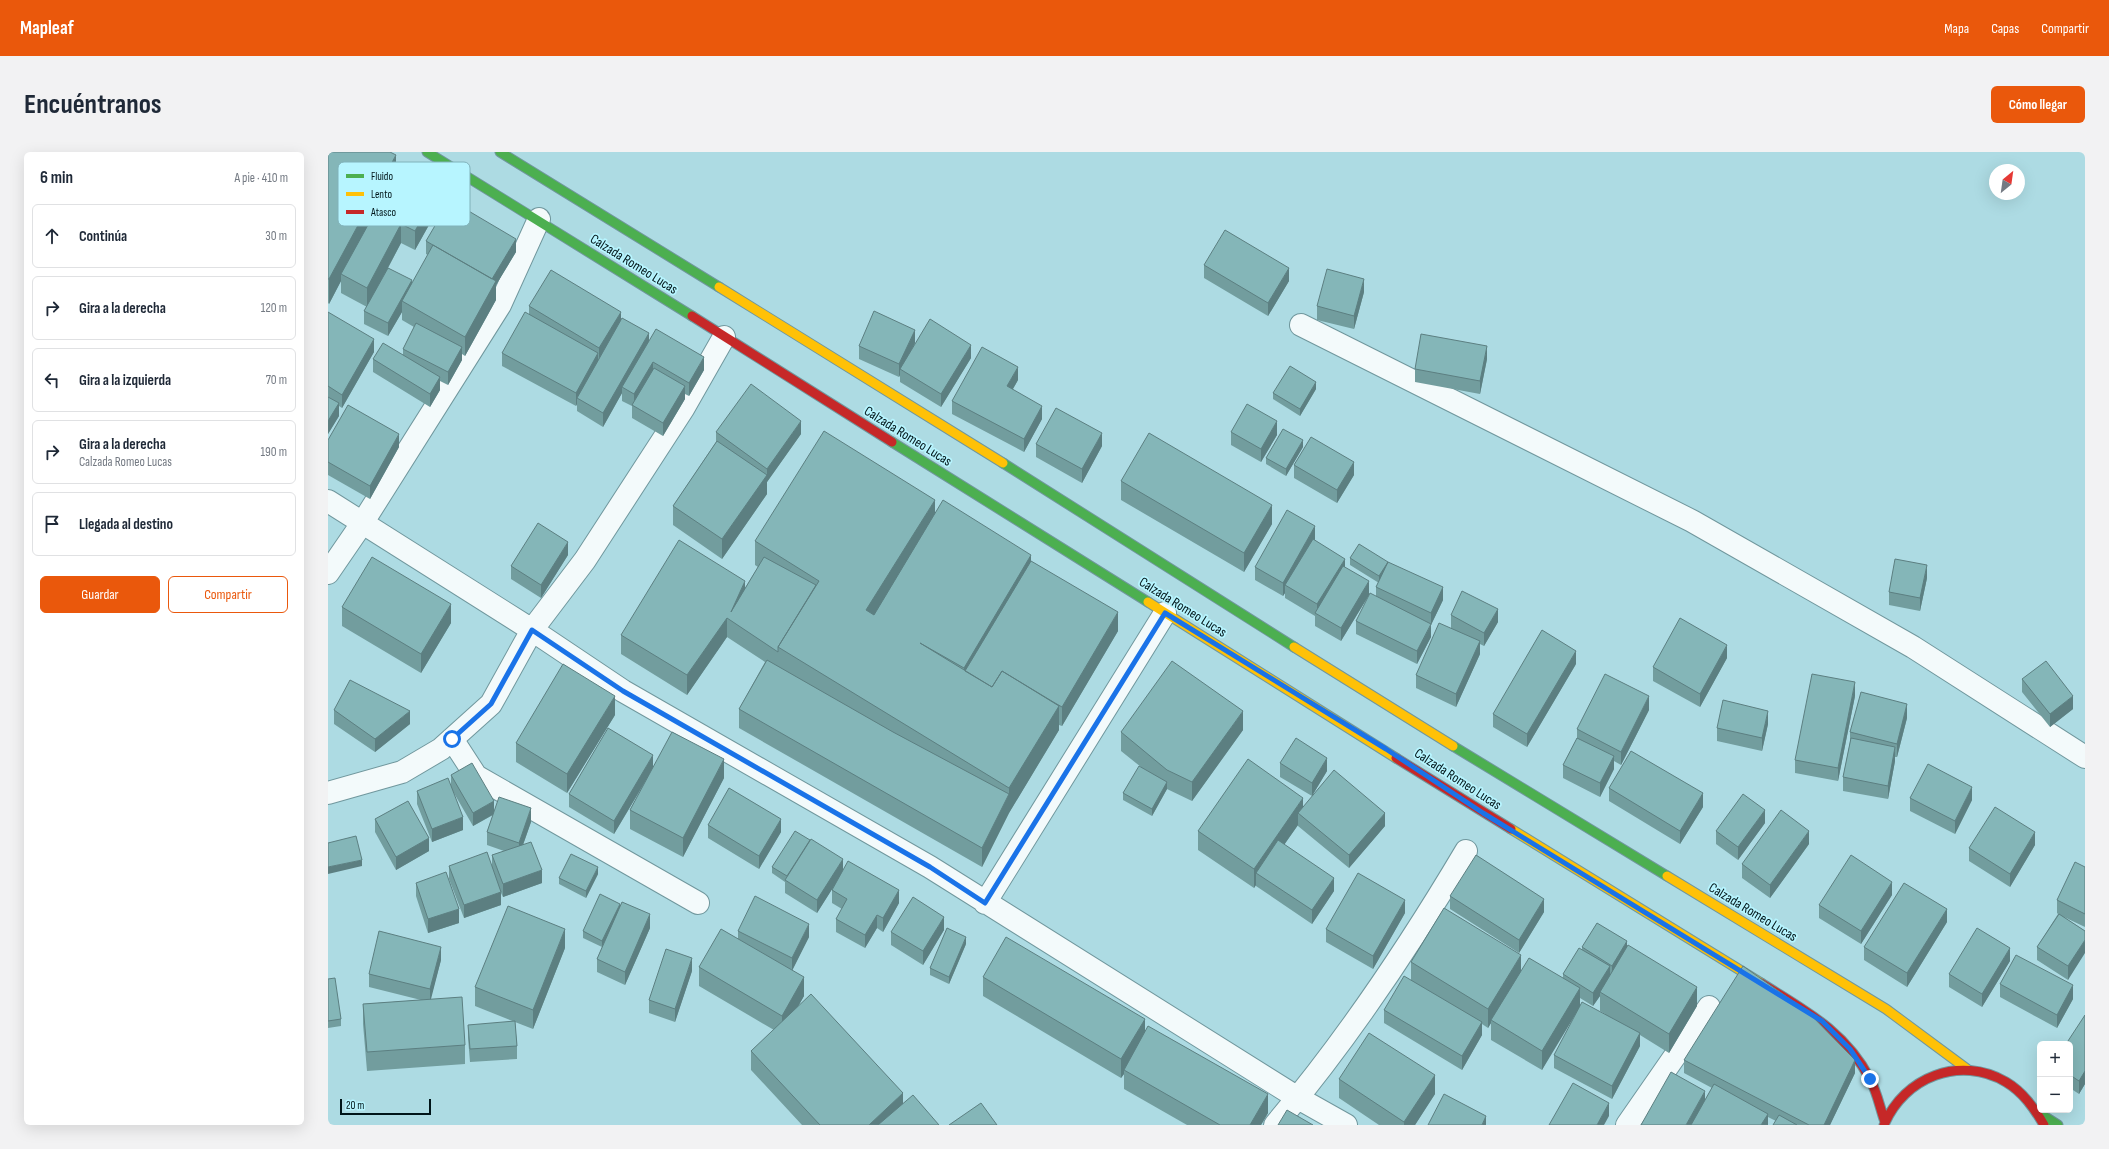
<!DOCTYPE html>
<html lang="es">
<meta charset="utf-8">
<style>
body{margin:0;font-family:"Sofia Sans Condensed",sans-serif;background:#f2f2f3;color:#1f2937}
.controls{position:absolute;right:12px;bottom:12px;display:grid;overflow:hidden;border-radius:6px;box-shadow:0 4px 16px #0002}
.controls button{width:36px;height:36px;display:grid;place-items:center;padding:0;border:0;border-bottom:1px solid #e0e1e3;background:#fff;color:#1f2937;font:20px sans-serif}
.compass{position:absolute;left:1661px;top:12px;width:36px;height:36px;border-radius:50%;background:#fff;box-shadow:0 4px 16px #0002;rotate:29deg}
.scale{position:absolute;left:12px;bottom:10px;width:91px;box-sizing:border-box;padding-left:4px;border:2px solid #001519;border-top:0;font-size:11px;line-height:14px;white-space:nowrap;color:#001519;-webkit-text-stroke:3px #b7f5ff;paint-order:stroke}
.stop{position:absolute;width:12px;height:12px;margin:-9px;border:3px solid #1a73e8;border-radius:50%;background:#fff}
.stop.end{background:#1a73e8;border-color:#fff;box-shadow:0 1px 4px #0008}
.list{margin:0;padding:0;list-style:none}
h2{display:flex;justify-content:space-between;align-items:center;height:52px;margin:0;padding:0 16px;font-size:17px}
h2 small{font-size:13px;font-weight:400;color:#747a83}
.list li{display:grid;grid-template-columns:26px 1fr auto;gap:12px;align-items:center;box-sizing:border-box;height:64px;margin:0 8px 8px;padding:0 8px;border:1px solid #e0e1e3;border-radius:6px}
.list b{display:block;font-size:15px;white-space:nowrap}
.list p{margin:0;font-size:13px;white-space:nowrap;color:#747a83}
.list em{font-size:13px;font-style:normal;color:#747a83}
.actions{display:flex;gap:8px;padding:12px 16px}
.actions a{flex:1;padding:9px 0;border:1px solid #ea580c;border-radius:6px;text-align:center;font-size:14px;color:#ea580c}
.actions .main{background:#ea580c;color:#fff}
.icon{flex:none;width:22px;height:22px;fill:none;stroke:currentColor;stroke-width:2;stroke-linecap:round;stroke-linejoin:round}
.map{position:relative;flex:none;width:1757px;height:973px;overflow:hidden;border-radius:6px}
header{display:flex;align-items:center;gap:24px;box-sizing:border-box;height:56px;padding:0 20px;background:#ea580c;color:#fff}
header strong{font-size:19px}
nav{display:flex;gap:22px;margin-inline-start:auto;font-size:14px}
.intro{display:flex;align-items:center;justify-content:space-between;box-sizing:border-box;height:96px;padding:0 24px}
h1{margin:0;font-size:28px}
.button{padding:10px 18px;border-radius:6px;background:#ea580c;color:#fff;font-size:14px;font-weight:700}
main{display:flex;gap:24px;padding:0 24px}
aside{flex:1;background:#fff;border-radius:6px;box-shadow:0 4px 16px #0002}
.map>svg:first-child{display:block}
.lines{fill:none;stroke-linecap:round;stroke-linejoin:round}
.street-casing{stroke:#70979d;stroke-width:24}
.fast-casing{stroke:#70979d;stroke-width:11}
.slow-casing{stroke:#70979d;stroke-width:11}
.jam-casing{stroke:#70979d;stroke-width:11}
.street{stroke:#f3fafb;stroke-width:22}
.fast{stroke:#4caf50;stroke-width:9}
.slow{stroke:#ffc107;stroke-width:9}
.jam{stroke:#c62828;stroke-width:9}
.wall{fill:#729d9e}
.shaded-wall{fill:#5c7f81}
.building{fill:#84b6b8;stroke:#5c7f81}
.route{stroke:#1a73e8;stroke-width:5}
.labels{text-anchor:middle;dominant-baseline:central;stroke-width:3.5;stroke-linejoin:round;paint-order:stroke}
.street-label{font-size:14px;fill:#001519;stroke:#b7f5ff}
.key{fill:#b7f5ff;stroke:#80b2ba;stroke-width:1}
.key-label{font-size:11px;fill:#001519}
</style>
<header>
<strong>Mapleaf</strong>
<nav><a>Mapa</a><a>Capas</a><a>Compartir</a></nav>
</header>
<div class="intro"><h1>Encuéntranos</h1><a class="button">Cómo llegar</a></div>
<main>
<aside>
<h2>6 min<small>A pie · 410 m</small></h2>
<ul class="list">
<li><svg class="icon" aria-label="ahead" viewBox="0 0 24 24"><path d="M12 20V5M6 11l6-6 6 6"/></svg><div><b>Continúa</b></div><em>30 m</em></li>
<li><svg class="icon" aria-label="right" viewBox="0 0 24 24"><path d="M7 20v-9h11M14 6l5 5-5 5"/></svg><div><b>Gira a la derecha</b></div><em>120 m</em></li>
<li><svg class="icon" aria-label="left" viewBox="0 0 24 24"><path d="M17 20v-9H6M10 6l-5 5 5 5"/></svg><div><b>Gira a la izquierda</b></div><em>70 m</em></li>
<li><svg class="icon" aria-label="right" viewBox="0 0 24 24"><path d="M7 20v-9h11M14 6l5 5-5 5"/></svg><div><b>Gira a la derecha</b><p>Calzada Romeo Lucas</p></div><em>190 m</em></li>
<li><svg class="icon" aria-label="arrive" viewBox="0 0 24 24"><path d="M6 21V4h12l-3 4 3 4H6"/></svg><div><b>Llegada al destino</b></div></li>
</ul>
<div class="actions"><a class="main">Guardar</a><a>Compartir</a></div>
</aside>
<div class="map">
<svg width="1757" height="973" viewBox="0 0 1757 973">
<rect width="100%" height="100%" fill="#addbe3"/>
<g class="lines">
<g class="street-casing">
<path id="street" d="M973,173L1364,369L1585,495L1757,605
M0,349L204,478L295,539L602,715L970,946L1018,973
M0,421L35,370L172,153L211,67
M124,587L148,624L370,751
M0,641L74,620L113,597L163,552L204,478L257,408L355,257L396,185
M657,751L837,461
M947,973C1019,888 1081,795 1138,699
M1299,973L1381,855"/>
</g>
<g class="fast-casing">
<path id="fast" d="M99,0L364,164
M172,0L391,135
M564,290L820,450
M675,311L966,495
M1125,594L1339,724
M1711,961L1730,973"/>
</g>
<g class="slow-casing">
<path id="slow" d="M391,135L675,311
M820,450L1068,606
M966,495L1125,594
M1183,677L1433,831
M1339,724L1558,857L1639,917"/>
</g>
<g class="jam-casing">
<path id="jam" d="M364,164L564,290
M1068,606L1183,677
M1433,831C1476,858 1517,879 1542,927C1549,940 1552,956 1557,970
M1556,973C1576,925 1632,903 1678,930C1695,940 1706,956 1716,973"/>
</g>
<use href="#street" class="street"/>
<use href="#fast" class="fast"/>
<use href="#slow" class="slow"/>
<use href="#jam" class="jam"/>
</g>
<path class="wall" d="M0,0L68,22L111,55L87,98L73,91L60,116L84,132L100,103L98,102V89L188,100L168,133V148L137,204L134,202V208L120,233L112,229V238L102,255L45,220V207L75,203V197L86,175L74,168V160L60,184L36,172V159L39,155L13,141V129L1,152L0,151Z
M876,113L961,129L940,164L876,126Z
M1036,140L1026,177L989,168V154Z
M201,154L293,168L321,189L376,218L361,244L357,242V247L335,284L304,266V254L294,249V241L275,275L249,259V252L248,254L174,214V201L201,162Z
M0,160L46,200L14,256L11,254V264L0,282Z
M587,191L583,199L643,206L613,255L572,230V223L571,225L531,207V194Z
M1159,207L1152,242L1087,230V217Z
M690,228L685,237L714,267L696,300L624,262V249Z
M988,237L972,264L945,247V241Z
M388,280L473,282L439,330V342L394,407L345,373V354L388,290Z
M903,280L949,283L933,310L903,293Z
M0,288L71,295L42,347L0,323Z
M708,292L774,294L754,331L708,305Z
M975,295L958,324L938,312V306Z
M966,313L1026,323L1009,351L966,326Z
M793,329L944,372L916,420L793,348Z
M607,361L703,409L790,479L734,574L731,573V578L681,661L654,715L411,576V557L437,510L399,485L359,543L293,502V483L417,436L430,415L427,413V389Z
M987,387V388L1017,415L1041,443L1013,489L987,474V464L957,446V441L955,444L927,428V415Z
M240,403L213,446L183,427V414Z
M1022,406L1060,410L1115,448L1103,473V485L1089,512L1028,482V469L1048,445V435L1051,431L1022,413Z
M1599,426L1592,459L1561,453V440Z
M14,455L123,471L93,521L14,474Z
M1123,463L1170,470L1156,494L1152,492V502L1128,555L1088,536V523L1123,476Z
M1399,506L1372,555L1325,529V515Z
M1248,512L1199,595L1165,575V562Z
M1694,527L1745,557L1722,575L1694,540Z
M1527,544L1510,629L1467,621V608Z
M6,558L82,572L47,600L6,572Z
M1321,558L1293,613L1286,609V617L1272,645L1235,626V613L1249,586V577Z
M287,563L239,641L188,610V591Z
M1579,566L1569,605H1567V609L1560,647L1515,639V625L1522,590V580Z
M1440,572L1434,599L1389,589V576Z
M915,578L864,649L839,637L824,664L795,648V641L813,615L793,599V580Z
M952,611L999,619L984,644L952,625Z
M325,614L396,626L355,705L302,677V658L316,632L286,682L241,655V642Z
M123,623L166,661L203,670L195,693L214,731L175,745L173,741V753L136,766L121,727V714L164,715V703L176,699L159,693V680L165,663L145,674L123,636Z
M1281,636L1375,655L1352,692L1281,649Z
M89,639L135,678L104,690L89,652Z
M1582,646L1644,648L1627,682L1582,659Z
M975,654L1057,674L1021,716L970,674V673L956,693L1006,739L984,772L928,734V733L926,736L870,698V679Z
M47,667L101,699L68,718L47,680Z
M1437,671L1410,708L1388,692V679Z
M380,673L453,680L431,717L380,686Z
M1481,692L1442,746L1414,726V712Z
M1707,693L1682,735L1641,709V696Z
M444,715L515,719L571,751L555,780L549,776L537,796L508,780V767L514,757L504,751V737L489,761L457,741V730L444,721Z
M1757,715V775L1736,765L1757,779L1740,828L1709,808V795L1730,762L1729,761V748Z
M270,722L258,746L231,732V726Z
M88,731L131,771L100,781L88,744Z
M1564,743L1533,792L1491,766V753Z
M1122,744L1216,760L1191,801L1122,757Z
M292,755L322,776L297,833L269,820V807L274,795L255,786V779Z
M1077,761L1045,817L998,790V777Z
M1619,770L1579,835L1536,808V795Z
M616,778L595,813L563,793V780Z
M410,779L481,785L464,818L476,844L469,856L575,952L611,973H474L423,918V899L446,878L371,834V815L410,786Z
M638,792L621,832L602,823V816Z
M1299,794L1369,854L1341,901L1312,883V894L1284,947L1226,916V903L1277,862L1272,859V844L1265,854L1252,846L1214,918L1163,888V871L1160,876L1154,872V883L1134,918L1056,871V858L1083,828V810L1193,819L1235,826V822L1254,797V795Z
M237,796L205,877L187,870L189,894V907L142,910L140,886V873L187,870L147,854V835Z
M113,808L102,848L137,893V912L39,919L35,872V852L93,848L41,835V822Z
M1682,809L1654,855L1621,835V822Z
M364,819L347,870L321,861V848Z
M655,825L817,881L940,961L933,973H859L796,937V922L793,926L655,844Z
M0,827L13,867V874L0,876Z
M1672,832L1745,847L1729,876L1672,845Z
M1757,863V932L1751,942L1742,936V892Z
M1356,908L1527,921L1502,973H1445L1448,969L1440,965V973L1377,948L1384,936L1356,921Z
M1011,927L1107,942L1087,973H1051L1011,946Z"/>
<path class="shaded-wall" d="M68,3V27L13,122V129L1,152V127Z
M111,36V55L87,98V79Z
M73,72V91L39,155V136Z
M188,87V100L168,133V148L137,204V185L164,127Z
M961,116V129L940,164V151Z
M1036,127V140L1026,177V164Z
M84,128V141L74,149V160L60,184V171Z
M293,160V173L271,209V196Z
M587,178V191L574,218L572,217V223L571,225V212Z
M321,181V195L294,235V241L275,275V261Z
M46,187V200L14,256V243Z
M643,193V206L613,255V242Z
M1159,194V207L1152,242V229Z
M134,195V208L120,233V220Z
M270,201V214L249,246V252L248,254V241Z
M376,205V218L361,244V231Z
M325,210V223L306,254V242Z
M690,215V228L679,247V234Z
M112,225V238L102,255V242Z
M988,230V237L972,264V257Z
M357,234V247L335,284V271Z
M11,251V264L0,282V269Z
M714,254V267L696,300V287Z
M473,269V282L439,330V317Z
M949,269V283L933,310V297Z
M774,281V294L754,331V317Z
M71,282V295L42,347V334Z
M975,288V295L958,324V317Z
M1026,310V323L1009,351V338Z
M439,323V342L394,407V387Z
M607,348V372L538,482V458Z
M944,353V372L916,420V401Z
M987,374V387L961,435L957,433V441L955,444V431Z
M240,390V403L213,446V433Z
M703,403V428L636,521V516Z
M1017,407V420L989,462V452Z
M1060,410L1051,431V424Z
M1599,413V426L1592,459V446Z
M417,429V448L403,460Z
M1041,429V443L1013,489V476Z
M1115,435V448L1103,473V485L1089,512V499L1103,473V461Z
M123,452V471L93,521V502Z
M1170,457V470L1156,494V481Z
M790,460V479L734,574V555Z
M399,466V485L359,543V523Z
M1152,489V502L1128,555V542Z
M1399,493V506L1372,555V542Z
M1248,499V512L1199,595V582Z
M1527,530V544L1510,629V616Z
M287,544V563L239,641V622Z
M1321,544V558L1293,613V600Z
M1745,544V557L1722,575V562Z
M1579,552V566L1569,605V592Z
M731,554V578L681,661L654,715V696L681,642V636Z
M82,559V572L47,600V587Z
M915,559V578L864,649V630Z
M1440,559V572L1434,599V586Z
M1567,595V609L1560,647V634Z
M325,603V616L286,682V669Z
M1286,604V617L1272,645V631Z
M999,606V619L984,644V631Z
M396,607V626L355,705V686Z
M839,630V637L824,664V657Z
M1644,635V648L1627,682V669Z
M1375,641V655L1352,692V679Z
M975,646V665L970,661V673L934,724L928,721V733L926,736V717Z
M166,649V662L145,674V661Z
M203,656V670L191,704V691Z
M1437,658V671L1410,708V695Z
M1057,661V674L1021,716V703Z
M135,665V678L104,690V677Z
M453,667V680L431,717V704Z
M1481,679V692L1442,746V733Z
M1707,680V693L1682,735V722Z
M101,686V699L68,718V705Z
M515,707V720L489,761V748Z
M34,708V714L0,722V715Z
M270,715V722L258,746V739Z
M214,718V731L175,745V732Z
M1006,726V739L984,772V758Z
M1564,730V743L1533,792V779Z
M571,738V751L555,780V766Z
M173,740V753L136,766V753Z
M1216,747V760L1191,801V788Z
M1077,748V761L1045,817V804Z
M292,752V759L274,795V789Z
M131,757V771L100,781V767Z
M1619,757V770L1579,835V821Z
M322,762V776L297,833V820Z
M549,763V776L537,796V783Z
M616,765V778L595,813V799Z
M481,772V785L464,819V806Z
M237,777V796L205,877V858Z
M638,785V792L621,832V825Z
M1757,788V801L1740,828V814Z
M1299,789V796L1284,821V814Z
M113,795V808L102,851V837Z
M1682,796V809L1654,855V842Z
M1193,803V822L1163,868V871L1160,876V857Z
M364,806V819L347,870V857Z
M1282,814V827L1272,840V844L1265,854V841Z
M476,825V844L454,883V864Z
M1745,833V847L1729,876V863Z
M1369,835V854L1341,901V882Z
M1252,836V855L1214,918V899Z
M817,867V886L796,918V922L793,926V907Z
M1154,870V883L1134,918V904Z
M1312,881V894L1284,947V934Z
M1527,908V921L1502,973H1496Z
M1757,919V932L1751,942V929Z
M1107,923V942L1087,973H1076V970Z
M1377,939V953L1366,973H1358Z
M575,941V960L561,973H541Z
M940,942V961L933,973H922Z
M1281,951V964L1276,973H1269Z
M1440,962V973H1433Z
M1158,964V973H1154Z"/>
<path class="building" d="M0,0H62L68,3L1,127H0Z
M73,13L111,36L87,79L73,72L39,136L13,122Z
M122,48L188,87L164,127L98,89Z
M897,78L961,116L940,151L876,113Z
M105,93L168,129L137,185L74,149Z
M60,116L84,128L60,171L36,159Z
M999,117L1036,127L1026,164L989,154Z
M223,118L293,160L271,196L201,154Z
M546,159L587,178L571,212L531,194Z
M0,160L46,187L14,243L0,234Z
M197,160L270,201L248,241L174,201Z
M294,166L321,181L275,261L249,246Z
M602,167L643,193L613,242L572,217Z
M88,171L134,195L120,220L75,197Z
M328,177L376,205L361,231L325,210L306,242L294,235Z
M1093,182L1159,194L1152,229L1087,217Z
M55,191L112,225L102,242L45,207Z
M654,195L690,215L679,234L714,254L696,287L624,249Z
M962,214L988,230L972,257L945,241Z
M326,216L357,234L335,271L304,253Z
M423,232L473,269L439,317L388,280Z
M0,245L11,251L0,269Z
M919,252L949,269L933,297L903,280Z
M20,253L71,282L42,334L0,310V288Z
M728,256L774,281L754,317L708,292Z
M955,277L975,288L958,317L938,306Z
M496,279L607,348L538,458L546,463L615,348L703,403L636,516L592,491L664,535L674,519L731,554L681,636L450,495L491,429L427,389Z
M821,281L944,353L916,401L793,329Z
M983,285L1026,310L1009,338L966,313Z
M389,289L439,323L394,387L345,354Z
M959,358L987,374L955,431L927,415Z
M210,371L240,390L213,433L183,414Z
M985,387L1017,407L989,452L957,433Z
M351,388L417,429L403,460L436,405L488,433L450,495V500L399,466L359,523L293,483Z
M1031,392L1060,410L1051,424L1022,406Z
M44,405L123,452L93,502L14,455Z
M1567,407L1599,413L1592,446L1561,440Z
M703,409L790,460L734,555L727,551L674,519L664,535L637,519Z
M1060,410L1115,435L1103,461L1048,435Z
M1015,414L1041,429L1013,476L987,461Z
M1134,439L1170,457L1156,481L1123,463Z
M1042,441L1103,472L1089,499L1028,469Z
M1352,466L1399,493L1372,542L1325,515Z
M1111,471L1152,489L1128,542L1088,523Z
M1214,478L1248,499L1199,582L1165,562Z
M439,508L565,580L681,642L654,696L411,557Z
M844,509L915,559L864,630L839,618L793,580Z
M1718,509L1745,544L1722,562L1694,527Z
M235,512L287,544L239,622L188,591Z
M1277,522L1321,544L1293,600L1249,577Z
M1484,522L1527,530L1510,616L1467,608Z
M22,528L82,559L47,587L6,558Z
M1533,540L1579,552L1569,592L1522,580Z
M1395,548L1440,559L1434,586L1389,576Z
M280,576L325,603L286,669L241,642Z
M344,580L396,607L355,686L302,658Z
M968,586L999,606L984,631L952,611Z
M1249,586L1286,604L1272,631L1235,613Z
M1523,586L1567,595L1560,634L1515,625Z
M1303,599L1375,641L1352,679L1281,636Z
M920,607L975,646L926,717L870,679Z
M144,611L166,649L145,661L123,623Z
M1600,612L1644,635L1627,669L1582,646Z
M811,614L839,630L824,657L795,641Z
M1006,618L1057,661L1021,703L970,661Z
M120,626L135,665L104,677L89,639Z
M401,636L453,667L431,704L380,673Z
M1415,642L1437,658L1410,695L1388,679Z
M171,645L203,656L191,691L159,680Z
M80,649L101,686L68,705L47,667Z
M1667,655L1707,680L1682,722L1641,696Z
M1453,658L1481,679L1442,733L1414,712Z
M467,679L482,688L459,724L444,715Z
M28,684L34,708L0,715V691Z
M483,687L515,707L489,748L457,728Z
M950,688L1006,726L984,758L928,721Z
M203,690L214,718L175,732L164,703Z
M159,700L173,740L136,753L121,714Z
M243,702L270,715L258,739L231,726Z
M1148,703L1216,747L1191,788L1122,744Z
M1523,703L1564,730L1533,779L1491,753Z
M520,709L571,738L555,766L549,763L537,783L508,767L519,747L504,738Z
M1747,710L1757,715V762L1729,748Z
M118,720L131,757L100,767L88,731Z
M1030,721L1077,748L1045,804L998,777Z
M1576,731L1619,757L1579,821L1536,795Z
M272,742L292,752L274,789L255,779Z
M427,744L481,772L464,806L410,779Z
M585,745L616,765L595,799L563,780Z
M294,750L322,762L297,820L269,807Z
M180,754L237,777L205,858L147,835Z
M1116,756L1193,803L1160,857L1083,810Z
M1731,762L1757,779V788L1740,814L1709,795Z
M1269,771L1299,789L1284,814L1254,795Z
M619,776L638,785L621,825L602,816Z
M1649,776L1682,796L1654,842L1621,822Z
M393,777L476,825L454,864L371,815Z
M51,779L113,795L102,837L41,822Z
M678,785L817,867L793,907L655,825Z
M1300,793L1369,835L1341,882L1272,840Z
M1251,796L1282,814L1265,841L1235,822Z
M338,797L364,806L347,857L321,848Z
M1688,803L1745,833L1729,863L1672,832Z
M1201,806L1252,836L1214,899L1163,868Z
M1415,814L1479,859L1527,908L1496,973H1481L1356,908Z
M1076,824L1154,870L1134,904L1056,858Z
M7,826L13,867L0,869V827Z
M483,842L575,941L541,973H492L423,899Z
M134,845L137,893L39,900L35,852Z
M1254,850L1312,881L1284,934L1226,903Z
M1757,863V919L1751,929L1742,923V892H1738Z
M187,869L189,894L142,897L140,873Z
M820,874L940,942L922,973H892L796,918Z
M1041,881L1107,923L1076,970L1011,927Z
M1343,920L1377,939L1358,973H1313Z
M1245,931L1281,951L1269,973H1221Z
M1386,932L1440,962L1433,973H1363Z
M1116,942L1158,964L1154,973H1100Z
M585,943L611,973H550Z
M653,951L669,973H621Z
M959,958L985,973H950Z
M1451,963L1469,973H1445Z"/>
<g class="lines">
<path class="route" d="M124,587L163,552L204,478L295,539L602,715L657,751L837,461L1058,597L1155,661L1494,869L1522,897L1542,927"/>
</g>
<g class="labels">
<g class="street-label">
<text transform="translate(306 112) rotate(32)">Calzada Romeo Lucas</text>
<text transform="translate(580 284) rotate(32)">Calzada Romeo Lucas</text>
<text transform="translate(855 455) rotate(32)">Calzada Romeo Lucas</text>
<text transform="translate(1130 627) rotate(33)">Calzada Romeo Lucas</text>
<text transform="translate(1425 760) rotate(31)">Calzada Romeo Lucas</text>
</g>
</g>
<rect x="10" y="10" width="132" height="64" rx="6" class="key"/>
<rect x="18" y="22" width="18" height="4" fill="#4caf50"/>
<rect x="18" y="40" width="18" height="4" fill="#ffc107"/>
<rect x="18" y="58" width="18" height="4" fill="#c62828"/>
<g class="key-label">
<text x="43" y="28">Fluido</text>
<text x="43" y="46">Lento</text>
<text x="43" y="64">Atasco</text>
</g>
</svg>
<div class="controls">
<button>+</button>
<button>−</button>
</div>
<svg class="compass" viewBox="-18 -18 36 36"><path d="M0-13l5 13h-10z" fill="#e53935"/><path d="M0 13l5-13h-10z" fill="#747a83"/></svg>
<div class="scale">20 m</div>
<div class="stop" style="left:124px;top:587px"></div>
<div class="stop end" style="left:1542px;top:927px"></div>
</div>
</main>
